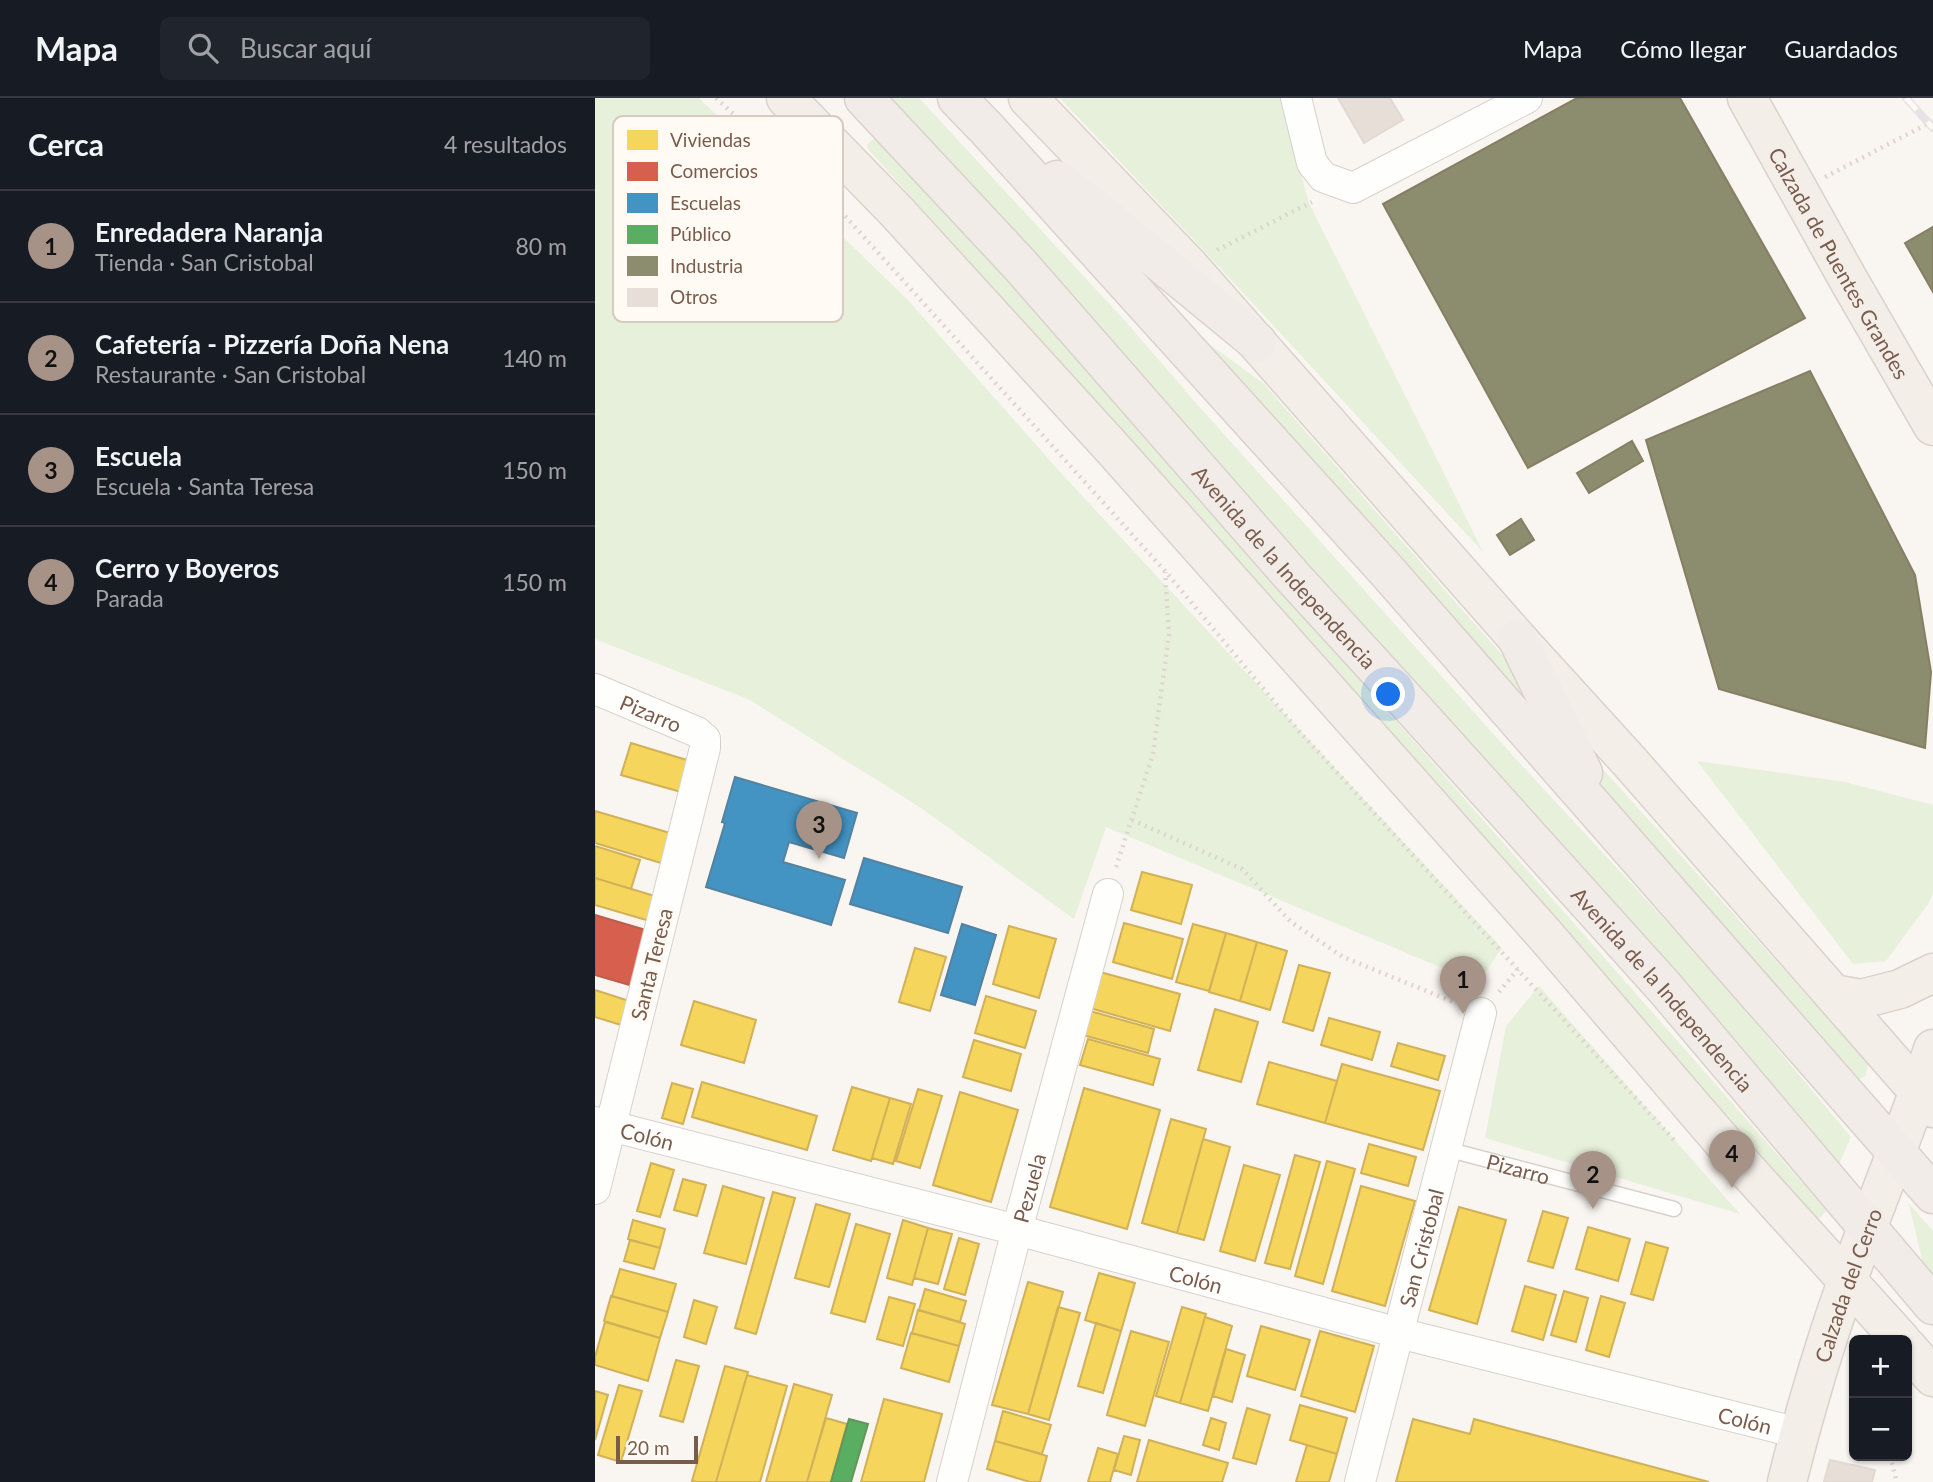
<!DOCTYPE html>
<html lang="es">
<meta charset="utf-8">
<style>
body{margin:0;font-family:Lato,sans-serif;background:#20242c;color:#f1f3f6}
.controls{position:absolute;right:21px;bottom:21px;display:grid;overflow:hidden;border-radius:10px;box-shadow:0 2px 5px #0004}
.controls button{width:63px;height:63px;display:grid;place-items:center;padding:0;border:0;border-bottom:2px solid #363941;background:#171b24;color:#f1f3f6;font:35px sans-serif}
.scale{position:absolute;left:21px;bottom:18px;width:82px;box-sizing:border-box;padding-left:7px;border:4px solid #7a5c4d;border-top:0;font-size:19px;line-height:24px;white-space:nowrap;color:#7a5c4d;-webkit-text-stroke:5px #fffaf3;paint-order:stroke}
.you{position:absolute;left:794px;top:597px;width:24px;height:24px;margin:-18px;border:5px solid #fff;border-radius:50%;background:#1a73e8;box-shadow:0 0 0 10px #1a73e833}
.badge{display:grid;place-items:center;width:46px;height:46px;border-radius:50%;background:#a69286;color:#111;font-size:23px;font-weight:700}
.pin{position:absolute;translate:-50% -58px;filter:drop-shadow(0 2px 4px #0008)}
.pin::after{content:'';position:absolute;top:37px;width:24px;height:21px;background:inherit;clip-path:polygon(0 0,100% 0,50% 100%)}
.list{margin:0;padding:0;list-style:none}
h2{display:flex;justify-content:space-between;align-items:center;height:91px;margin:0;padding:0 28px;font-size:30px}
h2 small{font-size:23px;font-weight:400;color:#9ea1a6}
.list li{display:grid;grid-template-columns:46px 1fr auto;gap:21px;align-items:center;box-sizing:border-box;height:112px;padding:0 28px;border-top:2px solid #363941}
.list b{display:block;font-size:26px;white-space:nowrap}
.list p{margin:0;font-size:23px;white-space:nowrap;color:#9ea1a6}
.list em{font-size:23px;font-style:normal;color:#9ea1a6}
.icon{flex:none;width:38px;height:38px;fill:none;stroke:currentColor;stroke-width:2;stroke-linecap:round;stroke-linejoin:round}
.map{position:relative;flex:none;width:1338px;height:1384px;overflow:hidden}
header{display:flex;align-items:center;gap:42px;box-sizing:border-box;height:98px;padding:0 35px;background:#171b24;border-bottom:2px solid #363941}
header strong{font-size:33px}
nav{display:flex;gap:38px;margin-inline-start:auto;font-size:24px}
.search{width:490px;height:63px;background:#20242c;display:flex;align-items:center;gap:18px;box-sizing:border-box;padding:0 24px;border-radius:10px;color:#9ea1a6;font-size:26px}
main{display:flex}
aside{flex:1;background:#171b24}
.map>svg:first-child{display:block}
.green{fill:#e7f0db}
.homes{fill:#f6d55c;stroke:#d1b158;stroke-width:2}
.shops{fill:#d6604d;stroke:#ba5f4d;stroke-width:2}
.schools{fill:#4393c3;stroke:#5482a0;stroke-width:2}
.public{fill:#5aae61;stroke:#64955b;stroke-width:2}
.industry{fill:#8c8c6e;stroke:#877e64;stroke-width:2}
.building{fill:#e6ded7;stroke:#e2d8d2;stroke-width:2}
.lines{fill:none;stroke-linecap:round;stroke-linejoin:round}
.service-casing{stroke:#d7d1cb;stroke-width:17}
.minor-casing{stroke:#d7d1cb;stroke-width:32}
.primary-casing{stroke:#dad1cc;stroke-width:41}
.trunk-casing{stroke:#dad1cc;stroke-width:41}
.path{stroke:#dcd5d0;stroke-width:4.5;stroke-dasharray:2 5;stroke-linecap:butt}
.service{stroke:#fefefd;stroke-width:14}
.minor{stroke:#fefefd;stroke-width:30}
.primary{stroke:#f3eee8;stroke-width:38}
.trunk{stroke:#f2ece8;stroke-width:38}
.rail-casing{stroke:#e6e3e7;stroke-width:8}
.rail{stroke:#fffaf3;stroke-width:5;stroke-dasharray:16;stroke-linecap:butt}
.labels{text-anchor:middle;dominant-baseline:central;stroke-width:7;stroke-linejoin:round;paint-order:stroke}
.street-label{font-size:21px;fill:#7a5c4d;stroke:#fffaf3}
.key{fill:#fffaf3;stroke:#d7cbc1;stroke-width:2}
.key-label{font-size:19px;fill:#7a5c4d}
</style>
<header>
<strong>Mapa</strong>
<div class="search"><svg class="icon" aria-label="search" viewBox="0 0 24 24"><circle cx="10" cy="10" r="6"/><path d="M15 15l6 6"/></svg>Buscar aquí</div>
<nav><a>Mapa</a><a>Cómo llegar</a><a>Guardados</a></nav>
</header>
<main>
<aside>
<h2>Cerca<small>4 resultados</small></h2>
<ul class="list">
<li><span class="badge">1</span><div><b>Enredadera Naranja</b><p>Tienda · San Cristobal</p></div><em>80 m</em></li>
<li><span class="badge">2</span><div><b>Cafetería - Pizzería Doña Nena</b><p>Restaurante · San Cristobal</p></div><em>140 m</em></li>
<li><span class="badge">3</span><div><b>Escuela</b><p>Escuela · Santa Teresa</p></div><em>150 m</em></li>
<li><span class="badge">4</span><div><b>Cerro y Boyeros</b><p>Parada</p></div><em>150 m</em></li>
</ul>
</aside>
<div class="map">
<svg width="1338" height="1384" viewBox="0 0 1338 1384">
<rect width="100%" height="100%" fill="#f9f5f0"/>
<path class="green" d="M0,0H104L312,201L465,374L907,850L883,885L511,729L479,821L326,710L155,602L0,541Z
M291,0H324L531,224L600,304L920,660L1118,874L1256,1039L1242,1071Z
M465,0H685L714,105L888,454L613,157Z
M278,41L282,42L401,168L1232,1113L1217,1127L386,176L273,51L272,47Z
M614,246L668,285L987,648L1273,965L1271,977L1265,981L1259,980Z
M1102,663L1250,684L1338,707V794L1333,806L1291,863L1258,866Z
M944,888L1145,1116L890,1040L911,928Z
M1314,1106L1338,1133V1187L1331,1179Z"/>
<path class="homes" d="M36,645L95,663L86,694L26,677Z
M0,713L75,735L66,765L0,745Z
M0,748L45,762L36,791L0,780Z
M547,774L597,787L586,826L536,812Z
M0,780L66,800L58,824L0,807Z
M529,825L588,841L577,881L518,864Z
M598,826L631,835L614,893L581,884Z
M414,828L461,841L444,900L398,886Z
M631,835L662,844L645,903L614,894Z
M662,844L692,853L675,912L645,903Z
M320,850L351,859L335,913L304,904Z
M704,867L735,875L718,933L688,924Z
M505,874L585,896L575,933L495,910Z
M0,892L34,903L26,927L0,919Z
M391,898L441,913L430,950L380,935Z
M99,903L161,922L149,965L86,947Z
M620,911L663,924L646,984L603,972Z
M495,913L559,931L553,955L488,937Z
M734,920L785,934L777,962L726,947Z
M493,941L565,961L558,987L485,967Z
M379,942L426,956L416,993L368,979Z
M803,945L850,958L843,982L796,968Z
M674,964L742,983L730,1025L662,1006Z
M747,966L845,993L828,1052L730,1025Z
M107,984L222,1018L212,1052L97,1019Z
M77,985L98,991L88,1026L67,1020Z
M257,989L295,1000L276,1063L238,1052Z
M489,990L565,1012L532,1131L455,1109Z
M323,991L347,998L325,1070L301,1063Z
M365,994L423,1012L396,1104L338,1087Z
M295,1000L316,1006L298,1066L277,1060Z
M576,1021L611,1031L582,1135L547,1125Z
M608,1041L635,1049L609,1142L582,1135Z
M774,1046L821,1059L813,1088L766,1075Z
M700,1057L725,1064L695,1171L670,1165Z
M732,1063L760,1071L728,1186L700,1178Z
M56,1065L79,1072L65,1119L42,1113Z
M649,1067L685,1077L660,1163L625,1153Z
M88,1081L111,1087L102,1118L79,1112Z
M128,1088L169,1100L151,1166L109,1155Z
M766,1088L820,1103L790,1208L737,1193Z
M178,1094L200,1100L161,1236L140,1230Z
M221,1106L255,1116L234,1189L200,1180Z
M864,1109L911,1122L882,1226L834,1212Z
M948,1113L973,1120L958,1170L933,1163Z
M38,1122L70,1131L65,1150L33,1141Z
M308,1122L333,1130L317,1187L292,1180Z
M261,1126L295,1136L270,1224L236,1215Z
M993,1129L1035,1141L1023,1183L981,1171Z
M333,1130L357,1136L343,1186L319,1180Z
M364,1140L384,1146L370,1197L349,1191Z
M35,1142L65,1150L59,1171L29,1163Z
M1051,1144L1073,1150L1058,1202L1036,1196Z
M25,1171L81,1186L73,1214L17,1198Z
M504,1175L540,1185L526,1233L490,1222Z
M433,1184L468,1194L433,1316L397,1307Z
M930,1188L961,1197L948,1242L917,1233Z
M330,1191L371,1203L365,1224L324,1212Z
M969,1193L993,1200L981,1244L956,1237Z
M16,1198L73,1214L65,1240L9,1223Z
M1006,1198L1030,1205L1014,1259L991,1252Z
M294,1199L320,1206L308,1248L282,1241Z
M99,1202L122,1209L111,1246L89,1239Z
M463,1209L485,1215L454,1322L433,1316Z
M587,1209L611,1216L585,1305L561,1298Z
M323,1212L370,1226L364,1248L317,1235Z
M610,1219L637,1228L613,1313L585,1305Z
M10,1224L65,1240L53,1283L0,1267V1259Z
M501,1225L526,1233L508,1295L483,1288Z
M666,1228L715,1242L700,1292L652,1278Z
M536,1233L574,1244L550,1328L512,1317Z
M725,1233L779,1248L760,1314L706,1298Z
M316,1235L364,1248L354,1284L306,1270Z
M631,1251L650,1257L637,1304L618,1298Z
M81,1262L104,1268L88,1324L65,1318Z
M130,1268L153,1274L121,1384H102L97,1383Z
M152,1277L192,1288L165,1384H121Z
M199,1286L237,1297L212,1384H171Z
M24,1287L47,1293L26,1364L3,1357Z
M0,1293L13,1297L0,1342Z
M289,1301L347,1316L329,1384H266Z
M705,1307L752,1320L742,1356L695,1342Z
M652,1310L675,1317L661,1366L638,1360Z
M408,1313L456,1327L447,1356L400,1343Z
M231,1320L252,1326L236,1384H212Z
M616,1320L631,1325L624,1352L608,1347Z
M818,1321L875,1336L879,1321L1114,1384H801Z
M529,1338L545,1342L536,1377L519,1372Z
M554,1342L633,1365L627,1384H542Z
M400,1343L452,1358L445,1384H435L392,1371Z
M712,1347L742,1356L734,1384H701Z
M503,1350L523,1356L515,1384H493Z"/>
<path class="shops" d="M0,817L54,833L38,888L0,877Z"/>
<path class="schools" d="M140,679L262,715L249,760L194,744L188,764L250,782L236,827L111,789L130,725L127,724Z
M269,760L367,789L353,835L255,806Z
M367,826L401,837L380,907L346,897Z"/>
<path class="public" d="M254,1321L273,1326L256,1384H236Z"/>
<path class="industry" d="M982,0H1085L1210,220L933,370L788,106Z
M1338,129V194L1310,145Z
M1215,273L1320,477L1336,574L1330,650L1124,591L1051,342Z
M1037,343L1048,363L994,395L982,375Z
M926,421L939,442L915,457L902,437Z"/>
<path class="building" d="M743,0H795L808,22L769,45Z
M1235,1362L1280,1372L1277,1384H1229Z"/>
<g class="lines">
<g class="service-casing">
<g id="service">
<path id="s1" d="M851,1051L1079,1111"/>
</g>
</g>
<g class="minor-casing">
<g id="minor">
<path d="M701,0L717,65L728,79L758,90L932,0"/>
<path id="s2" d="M0,591L102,634L110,641V650L0,1091"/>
<path id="s3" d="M0,1024L422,1132L804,1235L1204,1335"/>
<path id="s4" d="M357,1384L422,1132L513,796"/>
<path id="s5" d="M765,1384L886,915"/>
</g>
</g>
<g class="primary-casing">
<g id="primary">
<path d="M191,0L302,114L519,352L951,838L1151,1071L1306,1242"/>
<path d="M433,0L595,169L922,540L1034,663L1338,1010"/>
<path id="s6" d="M1152,0L1253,181L1338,328"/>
<path d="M1238,896L1266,901L1305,891L1338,875"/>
<path d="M1312,1249L1338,1279"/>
<path id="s7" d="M1192,1384C1209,1316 1229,1247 1253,1181C1281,1104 1313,1029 1338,951"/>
</g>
</g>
<g class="trunk-casing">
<g id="trunk">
<path id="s8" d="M269,0L425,167L697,478L815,607L1070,890L1338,1207"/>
<path d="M362,0L392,31L791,472L1338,1096"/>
<path d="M462,82L493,105L662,244"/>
<path d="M922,540L988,675"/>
</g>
</g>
<path class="path" d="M121,0L250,118L570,473L703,632L1079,1042
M1230,79L1338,23
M622,152L717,104
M537,722L647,771L696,824L748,859L861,905
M521,769L558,656L574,536L570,474
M904,894L923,871
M1295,1358L1302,1384"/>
<use href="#service" class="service"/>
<use href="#minor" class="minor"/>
<use href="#primary" class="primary"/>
<use href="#trunk" class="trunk"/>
<g class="rail-casing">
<path id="rail" d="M1311,0L1338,30"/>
</g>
<use href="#rail" class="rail"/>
</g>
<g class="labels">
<g class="street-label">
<text stroke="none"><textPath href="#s6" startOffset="189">Calzada de Puentes Grandes</textPath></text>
<text stroke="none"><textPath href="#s8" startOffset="630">Avenida de la Independencia</textPath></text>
<text stroke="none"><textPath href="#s2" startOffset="61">Pizarro</textPath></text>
<text transform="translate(56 866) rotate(-76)">Santa Teresa</text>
<text stroke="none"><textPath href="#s8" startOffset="1197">Avenida de la Independencia</textPath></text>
<text stroke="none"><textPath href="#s3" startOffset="54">Colón</textPath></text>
<text stroke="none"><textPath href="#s1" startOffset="75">Pizarro</textPath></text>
<text stroke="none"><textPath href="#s4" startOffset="304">Pezuela</textPath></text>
<text stroke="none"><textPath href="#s5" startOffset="242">San Cristobal</textPath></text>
<text stroke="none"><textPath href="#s3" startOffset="621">Colón</textPath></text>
<text stroke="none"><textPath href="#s7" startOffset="206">Calzada del Cerro</textPath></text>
<text stroke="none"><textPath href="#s3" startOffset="1188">Colón</textPath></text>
</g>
</g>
<rect x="18" y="18" width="230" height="206" rx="10" class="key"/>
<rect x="32" y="32" width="31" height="20" fill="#f6d55c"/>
<rect x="32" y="64" width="31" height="19" fill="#d6604d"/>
<rect x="32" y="95" width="31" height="20" fill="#4393c3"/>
<rect x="32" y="127" width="31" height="19" fill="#5aae61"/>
<rect x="32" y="158" width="31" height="20" fill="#8c8c6e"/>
<rect x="32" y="190" width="31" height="19" fill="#e6ded7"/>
<g class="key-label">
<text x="75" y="49">Viviendas</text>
<text x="75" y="80">Comercios</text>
<text x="75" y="112">Escuelas</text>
<text x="75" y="143">Público</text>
<text x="75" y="175">Industria</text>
<text x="75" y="206">Otros</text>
</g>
</svg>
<div class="controls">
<button>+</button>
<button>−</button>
</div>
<div class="scale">20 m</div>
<div class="you"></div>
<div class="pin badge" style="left:868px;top:916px">1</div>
<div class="pin badge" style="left:998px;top:1111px">2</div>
<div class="pin badge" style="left:224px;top:761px">3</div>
<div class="pin badge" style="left:1137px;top:1090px">4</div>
</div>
</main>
